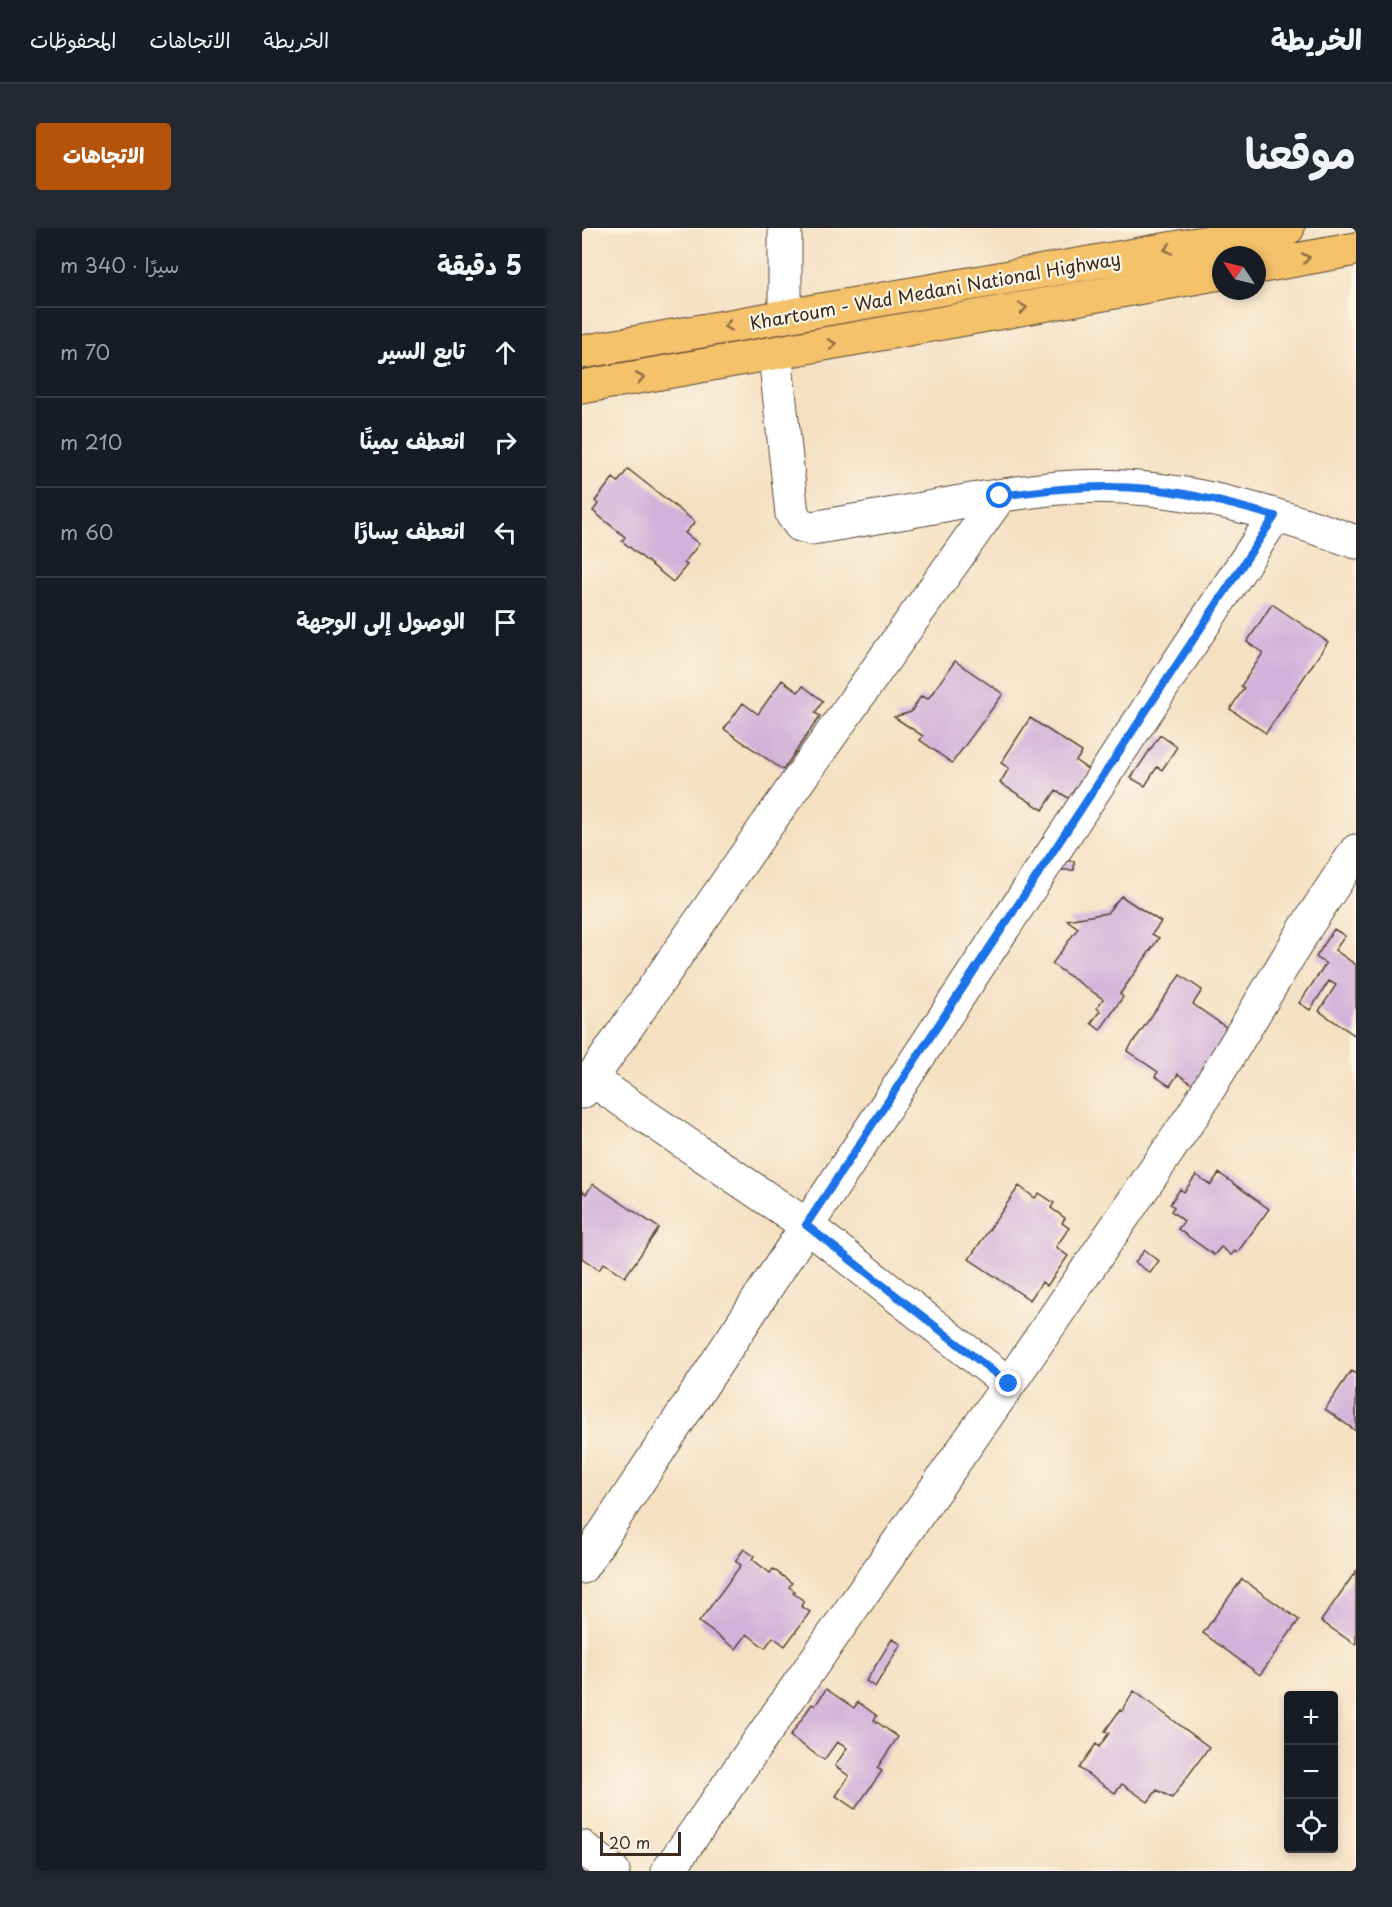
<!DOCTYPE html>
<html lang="ar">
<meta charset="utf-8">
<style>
body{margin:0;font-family:"Playpen Sans","Playpen Sans Arabic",sans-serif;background:#242831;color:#f1f3f6;direction:rtl}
.controls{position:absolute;right:18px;bottom:18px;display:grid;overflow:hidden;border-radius:6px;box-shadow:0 3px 9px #0003}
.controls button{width:54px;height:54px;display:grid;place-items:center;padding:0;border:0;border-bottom:2px solid #363941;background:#171b24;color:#f1f3f6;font:30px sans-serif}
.compass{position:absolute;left:630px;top:18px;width:54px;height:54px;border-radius:50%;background:#171b24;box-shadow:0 3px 9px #0003;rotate:305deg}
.scale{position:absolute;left:18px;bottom:15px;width:81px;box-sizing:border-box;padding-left:6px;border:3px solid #3b2a1e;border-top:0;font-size:16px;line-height:21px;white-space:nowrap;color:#3b2a1e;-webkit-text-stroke:4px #fcf5e5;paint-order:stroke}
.stop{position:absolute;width:18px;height:18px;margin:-14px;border:4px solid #1a73e8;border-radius:50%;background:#fff}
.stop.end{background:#1a73e8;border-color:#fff;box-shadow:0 2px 6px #0008}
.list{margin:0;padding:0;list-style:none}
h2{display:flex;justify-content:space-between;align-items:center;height:78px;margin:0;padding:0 24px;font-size:26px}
h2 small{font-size:20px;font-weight:400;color:#9ea1a6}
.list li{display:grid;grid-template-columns:39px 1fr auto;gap:18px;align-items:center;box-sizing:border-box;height:90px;padding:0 24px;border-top:2px solid #363941}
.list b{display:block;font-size:22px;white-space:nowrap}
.list em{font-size:20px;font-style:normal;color:#9ea1a6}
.icon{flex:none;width:33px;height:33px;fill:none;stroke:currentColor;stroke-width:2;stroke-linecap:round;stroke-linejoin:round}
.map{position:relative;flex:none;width:774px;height:1643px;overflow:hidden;direction:ltr;border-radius:6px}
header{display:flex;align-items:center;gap:36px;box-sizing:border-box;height:84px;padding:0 30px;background:#171b24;border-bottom:2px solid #363941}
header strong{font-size:28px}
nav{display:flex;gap:33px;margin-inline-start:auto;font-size:21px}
.intro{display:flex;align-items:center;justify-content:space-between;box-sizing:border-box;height:144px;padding:0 36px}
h1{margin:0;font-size:42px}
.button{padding:15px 27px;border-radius:6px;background:#b45309;color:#fff;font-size:21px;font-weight:700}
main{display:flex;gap:36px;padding:0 36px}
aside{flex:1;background:#171b24;border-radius:6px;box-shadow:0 3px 9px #0003}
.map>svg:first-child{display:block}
.building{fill:#d2b0da}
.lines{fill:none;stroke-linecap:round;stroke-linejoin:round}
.minor-casing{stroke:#574537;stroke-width:35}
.highway-casing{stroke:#574537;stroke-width:35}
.minor{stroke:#fff;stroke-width:33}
.highway{stroke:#f3c26a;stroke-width:33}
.oneway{stroke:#8e6e40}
.route{stroke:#1a73e8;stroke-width:8}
.labels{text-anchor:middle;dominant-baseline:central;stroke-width:4.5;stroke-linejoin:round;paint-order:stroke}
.street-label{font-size:18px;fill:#3b2a1e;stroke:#fcf5e5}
</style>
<header>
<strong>الخريطة</strong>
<nav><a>الخريطة</a><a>الاتجاهات</a><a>المحفوظات</a></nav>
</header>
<div class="intro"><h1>موقعنا</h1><a class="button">الاتجاهات</a></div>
<main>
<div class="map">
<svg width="774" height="1643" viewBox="0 0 774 1643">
<rect width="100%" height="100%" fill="#fcf5e5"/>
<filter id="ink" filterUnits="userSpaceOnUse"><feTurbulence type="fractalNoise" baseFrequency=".0167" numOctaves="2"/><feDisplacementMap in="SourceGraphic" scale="12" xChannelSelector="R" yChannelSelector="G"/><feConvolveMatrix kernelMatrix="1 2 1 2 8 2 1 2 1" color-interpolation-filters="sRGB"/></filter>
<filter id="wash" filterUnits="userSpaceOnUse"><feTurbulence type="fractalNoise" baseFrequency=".008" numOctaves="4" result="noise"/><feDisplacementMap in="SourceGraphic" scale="24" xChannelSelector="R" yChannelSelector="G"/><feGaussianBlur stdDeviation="1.35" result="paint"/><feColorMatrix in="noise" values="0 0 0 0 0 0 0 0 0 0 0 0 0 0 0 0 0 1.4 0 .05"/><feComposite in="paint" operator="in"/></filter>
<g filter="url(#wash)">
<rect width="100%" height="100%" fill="#f5e0c3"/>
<g id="blocks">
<path class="building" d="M46,241L113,294L103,305L117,316L102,335L105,337L91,354L40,313L43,309L11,283L16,276L13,273L31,250L36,254Z
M690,376L746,414L684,505L648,481L662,460L659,458L681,425L665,414Z
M373,433L421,466L370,535L338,512L341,508L312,489L329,484L339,468L346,471Z
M200,452L216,464L221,458L241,473L233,485L238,488L201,542L142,501L161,475L176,486Z
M448,490L500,524L494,533L510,544L497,577L474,562L461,582L418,555L427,540L419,535Z
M578,507L595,519L580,542L575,539L563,558L549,550Z
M469,632L492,633V642H468Z
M539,668L579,694L570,706L577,710L538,766L541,769L518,802L509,795L518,783L515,780L521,771L470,736L496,700L485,692L525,685Z
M752,701L763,708L753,722L774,737V808L737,783L754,757L747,753L728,782L717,775L744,736L734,729Z
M598,747L620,762L611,776L652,805L614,859L596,846L588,858L573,848L576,844L545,823Z
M637,945L687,981L655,1025L653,1023L649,1027L639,1019L632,1027L596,1001L602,993L589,983L592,979L588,976L598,961L602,964L614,947L629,957Z
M11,956L77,1000L43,1049L22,1035L17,1042L0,1030V963L4,966Z
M437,958L453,970L457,965L472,975L469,980L483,990L480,995L487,1000L474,1019L486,1028L465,1058L460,1054L448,1072L387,1031Z
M563,1022L577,1033L568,1045L553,1034Z
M769,1143L774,1146V1203L743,1181Z
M162,1321L172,1328L170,1331L188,1345L191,1341L210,1355L207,1359L213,1363L211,1365L222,1373L219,1378L228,1384L203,1418L191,1409L183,1420L165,1406L154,1421L117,1394L159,1337L153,1333Z
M774,1343V1417L739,1393Z
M660,1351L717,1392L678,1447L621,1405Z
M310,1411L319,1416L293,1459L284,1453Z
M244,1461L272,1480L276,1474L295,1488L292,1492L316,1509L295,1540L300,1543L273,1581L254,1568L267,1548L253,1538L265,1520L255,1514L242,1532L208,1508L230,1476L233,1478Z
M552,1463L627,1519L590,1570L575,1562L566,1574L540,1556L533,1565L497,1540L514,1516L517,1519L527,1505L523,1503L538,1482L540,1483Z"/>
</g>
</g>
<g filter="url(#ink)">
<use href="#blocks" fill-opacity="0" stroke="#574537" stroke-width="1.5"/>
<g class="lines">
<g class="minor-casing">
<path id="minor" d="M203,0V88
M193,127L210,286L218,297L230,300C278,292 326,284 373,275C408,269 442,263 477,260C578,251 680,280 774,314
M9,851L224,997L427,1156
M0,864L182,601L418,268
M0,1339L693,288
M0,1619L31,1643
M86,1643L427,1156L612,885L726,696L774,623"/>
</g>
<g class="highway-casing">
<path id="highway" d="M675,39L774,21
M0,124L706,0
M0,159C213,123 426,82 639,45"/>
</g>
<use href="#minor" class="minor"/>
<use href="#highway" class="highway"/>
</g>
<defs><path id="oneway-chevron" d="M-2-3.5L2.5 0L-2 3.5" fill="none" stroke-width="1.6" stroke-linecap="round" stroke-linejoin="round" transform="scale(1.5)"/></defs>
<g class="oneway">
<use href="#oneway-chevron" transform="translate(586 21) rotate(170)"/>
<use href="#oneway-chevron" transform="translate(724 30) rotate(-10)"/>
<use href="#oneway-chevron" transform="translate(441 80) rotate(-11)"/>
<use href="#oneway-chevron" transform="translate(146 98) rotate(170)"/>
<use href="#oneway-chevron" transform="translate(250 116) rotate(-11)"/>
<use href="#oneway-chevron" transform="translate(58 150) rotate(-10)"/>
</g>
</g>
<g class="lines" filter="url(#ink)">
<path class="route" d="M418,268C468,261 518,256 568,261C610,265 653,277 693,288L224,997L427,1156"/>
</g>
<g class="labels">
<g class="street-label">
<text transform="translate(353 62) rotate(-10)">Khartoum - Wad Medani National Highway</text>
</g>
</g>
</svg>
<div class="controls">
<button>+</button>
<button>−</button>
<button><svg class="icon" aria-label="locate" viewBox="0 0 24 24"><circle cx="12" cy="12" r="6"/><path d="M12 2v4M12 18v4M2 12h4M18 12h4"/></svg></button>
</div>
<svg class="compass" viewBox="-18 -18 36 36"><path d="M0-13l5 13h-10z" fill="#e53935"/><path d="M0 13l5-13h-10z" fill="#9ea1a6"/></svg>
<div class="scale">20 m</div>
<div class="stop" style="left:418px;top:268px"></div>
<div class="stop end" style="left:427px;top:1156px"></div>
</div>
<aside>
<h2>5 دقيقة<small>سيرًا · 340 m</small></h2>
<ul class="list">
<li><svg class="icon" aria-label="ahead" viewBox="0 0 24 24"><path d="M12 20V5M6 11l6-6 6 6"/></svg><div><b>تابع السير</b></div><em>70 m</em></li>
<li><svg class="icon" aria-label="right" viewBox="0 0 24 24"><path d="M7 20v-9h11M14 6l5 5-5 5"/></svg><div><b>انعطف يمينًا</b></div><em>210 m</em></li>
<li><svg class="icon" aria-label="left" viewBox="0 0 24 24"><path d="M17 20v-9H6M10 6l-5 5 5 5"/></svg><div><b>انعطف يسارًا</b></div><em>60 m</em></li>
<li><svg class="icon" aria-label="arrive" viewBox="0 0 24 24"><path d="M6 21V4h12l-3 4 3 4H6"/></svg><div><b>الوصول إلى الوجهة</b></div></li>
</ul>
</aside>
</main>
